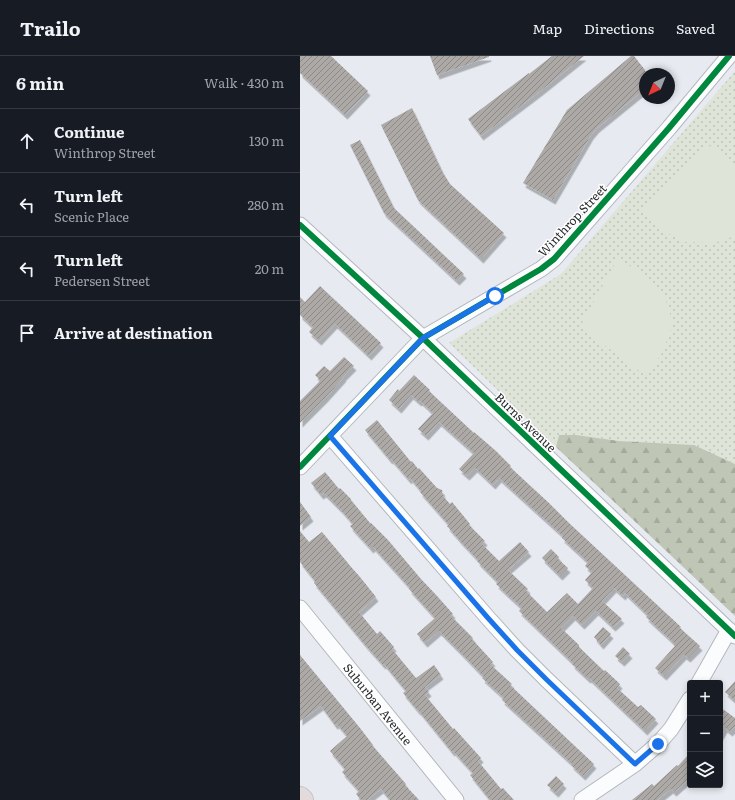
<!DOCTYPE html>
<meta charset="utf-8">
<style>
body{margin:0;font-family:Literata,serif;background:#20242c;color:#f1f3f6}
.controls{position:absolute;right:12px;bottom:12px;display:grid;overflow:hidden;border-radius:4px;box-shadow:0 2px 6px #0003}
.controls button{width:36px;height:36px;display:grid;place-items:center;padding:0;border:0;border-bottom:1px solid #363941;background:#171b24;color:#f1f3f6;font:20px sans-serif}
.compass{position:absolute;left:339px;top:12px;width:36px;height:36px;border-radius:50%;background:#171b24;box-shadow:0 2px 6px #0003;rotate:223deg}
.stop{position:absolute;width:12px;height:12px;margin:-9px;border:3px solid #1a73e8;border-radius:50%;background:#fff}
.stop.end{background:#1a73e8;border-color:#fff;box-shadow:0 1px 4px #0008}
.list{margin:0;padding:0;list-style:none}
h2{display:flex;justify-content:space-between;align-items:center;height:52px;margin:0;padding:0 16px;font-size:17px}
h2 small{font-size:13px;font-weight:400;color:#9ea1a6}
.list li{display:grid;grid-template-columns:26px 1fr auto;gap:12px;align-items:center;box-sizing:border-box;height:64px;padding:0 16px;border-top:1px solid #363941}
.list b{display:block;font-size:15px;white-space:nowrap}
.list p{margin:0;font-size:13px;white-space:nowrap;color:#9ea1a6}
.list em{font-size:13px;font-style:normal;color:#9ea1a6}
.icon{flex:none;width:22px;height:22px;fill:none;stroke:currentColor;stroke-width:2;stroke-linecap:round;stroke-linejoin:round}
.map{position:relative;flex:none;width:435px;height:744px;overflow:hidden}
header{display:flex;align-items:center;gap:24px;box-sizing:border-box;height:56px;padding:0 20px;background:#171b24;border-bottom:1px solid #363941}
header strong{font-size:19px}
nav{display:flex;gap:22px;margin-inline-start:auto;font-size:14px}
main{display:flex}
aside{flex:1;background:#171b24}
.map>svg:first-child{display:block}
.grass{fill:url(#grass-dots)}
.forest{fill:url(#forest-firs)}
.pitch{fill:#dfe4d8}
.building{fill:url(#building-hatch);filter:url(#shadow)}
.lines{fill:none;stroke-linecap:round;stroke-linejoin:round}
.minor-casing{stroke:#b4b7bb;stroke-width:17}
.highway-casing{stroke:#c3c5c8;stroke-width:24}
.minor{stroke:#fbfcfd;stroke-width:15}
.highway{stroke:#e3dadb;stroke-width:22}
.cycleway-casing{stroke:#fff;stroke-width:8}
.cycleway{stroke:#00873e;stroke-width:6}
.route{stroke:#1a73e8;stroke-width:5}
.labels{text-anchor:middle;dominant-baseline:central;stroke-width:3;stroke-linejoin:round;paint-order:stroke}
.street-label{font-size:12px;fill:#282a2e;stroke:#fff}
</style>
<header>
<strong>Trailo</strong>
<nav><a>Map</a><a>Directions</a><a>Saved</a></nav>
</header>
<main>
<aside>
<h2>6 min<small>Walk · 430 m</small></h2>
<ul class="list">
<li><svg class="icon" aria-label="ahead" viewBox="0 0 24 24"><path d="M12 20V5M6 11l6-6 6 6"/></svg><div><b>Continue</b><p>Winthrop Street</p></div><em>130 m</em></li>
<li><svg class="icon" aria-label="left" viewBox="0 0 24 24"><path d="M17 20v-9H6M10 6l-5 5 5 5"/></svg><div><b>Turn left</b><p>Scenic Place</p></div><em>280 m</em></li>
<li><svg class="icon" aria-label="left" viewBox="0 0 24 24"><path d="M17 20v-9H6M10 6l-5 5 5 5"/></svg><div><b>Turn left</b><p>Pedersen Street</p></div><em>20 m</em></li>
<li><svg class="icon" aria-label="arrive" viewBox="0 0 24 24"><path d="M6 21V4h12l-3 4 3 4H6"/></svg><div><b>Arrive at destination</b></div></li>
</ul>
</aside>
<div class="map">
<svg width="435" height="744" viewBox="0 0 435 744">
<defs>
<pattern id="grass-dots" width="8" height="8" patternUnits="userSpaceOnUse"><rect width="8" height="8" fill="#dfe4d8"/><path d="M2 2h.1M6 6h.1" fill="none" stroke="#bfc4ba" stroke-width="1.8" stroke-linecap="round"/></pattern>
<pattern id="forest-firs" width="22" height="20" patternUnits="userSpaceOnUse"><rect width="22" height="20" fill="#c0c6b6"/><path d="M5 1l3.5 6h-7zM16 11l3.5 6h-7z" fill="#a5aa9d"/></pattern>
<pattern id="building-hatch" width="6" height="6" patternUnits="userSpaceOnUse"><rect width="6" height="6" fill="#ada9a7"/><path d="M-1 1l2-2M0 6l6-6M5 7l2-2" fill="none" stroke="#8d8a88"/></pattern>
<filter id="shadow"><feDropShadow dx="2.5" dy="4.5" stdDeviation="0" flood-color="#0004"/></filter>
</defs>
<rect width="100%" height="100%" fill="#e7eaf0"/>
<path class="grass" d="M435,15V408L394,389L319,385L276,379H259L256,391L149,287L261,218Z"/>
<path class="forest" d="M259,379H276L319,385L394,389L435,408V560L256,391Z"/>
<path class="pitch" d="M414,90L435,110V180L414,187L385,186L361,174L343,154L403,91Z
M318,202L342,218L365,241L373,268L362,297L346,320L285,275L282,267Z"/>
<path class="building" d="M0,0H31L68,35L45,59L0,17Z
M130,0H189V1L137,19Z
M252,0H284L239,36L181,80L168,63L229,17V18Z
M331,0H334L345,14V33L297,72L291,79L253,144L223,127L267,54Z
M112,52L143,117L150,128L204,177L181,203L118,144L81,69Z
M60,84L94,152L164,218L157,225L84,157L50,89Z
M20,230L81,287L69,300L35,268L19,285L9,276L13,271L0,259V241L5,246Z
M44,301L54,310L43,321H44L25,342L0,367V345L19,326L20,324L15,319L24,310L30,315Z
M114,319L130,334L129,335L174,377V376L196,395L211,410L210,411L249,447L269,467L381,571L380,572L400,590L388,602L384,599L364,620L355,612L375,590L373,588L374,587L346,561L348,559L325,537L323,540L314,532L302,545L322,563L313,571L296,555L282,569L273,560L261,572L279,589V591L304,615L305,614L320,628L317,632L338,651L341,649L356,663L345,675L289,622L288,623L272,608L273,607L219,555L222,552L196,528L198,526L177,505L178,504L161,486L147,470L149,469L120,436L121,435L110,422L109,424L91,403L90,404L65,374L77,364L111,406L112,405L118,413L119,412L137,432L142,434L143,440L150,448L152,446L170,468L169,469L185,485L182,488L199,505L220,486L229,496L208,514L228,533L226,535L247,556L267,537L278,548L293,532L285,524L292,516L285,510L288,506L262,482L263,480L199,422L193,429L175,412L167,420L159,413L174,397L139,366L126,380L118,373L133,357L120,345L119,346L111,339L99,353L89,344L98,333L99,335Z
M25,416L39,433L40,432L51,443V444L70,467H71L88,484L121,523L138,541L153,558L151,560L173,582L172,583L193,606L190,608L212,628L210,629L294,708L283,720L271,709L272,708L202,644L204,642L182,622L184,621L160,596L139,575L125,587L117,578L135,562L109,533L110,532L75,493L73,491L71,493L50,470L53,468L41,454L24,437L21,439L11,427Z
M0,446L11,461L0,470Z
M0,475L9,486L22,476L52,512L60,521L76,541L59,556L77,578L80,575L94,591L92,593L116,622L134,609L141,619L125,631L129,636L125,639L153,673L154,672L181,702L178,705L201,733L203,732L214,744H190L170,719L173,717L153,695L152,696L118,654V655L103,637L106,635L84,608L83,609L66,590L14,527L15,525L0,506Z
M251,493L259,501L258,503L268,512L260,520L242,502Z
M303,571L311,578L301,589L294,581Z
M323,591L330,598L322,606L315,600Z
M0,599L60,672L73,689H72L106,728L105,729L119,744H90L81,733L67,744H61L56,738L59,735L42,716L45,713L30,695L47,680L37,668L35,669L21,650L0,665Z
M435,625V645L425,636Z
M420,651L435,662V671L430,676L425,672L420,681Z
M390,697V722L374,736L371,733L357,744H332L352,728L354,730L377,709L378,710Z
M256,720L264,728L256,737L247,729Z"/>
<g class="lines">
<g class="minor-casing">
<path id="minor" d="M0,169L123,282L435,580
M30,380L188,562L217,594L246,623L335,708
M0,411L123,282L241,213L254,203L369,72L429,0
M0,552L156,744
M399,627L429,574
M282,744L335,708L358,688L371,673L390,643"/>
</g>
<g class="highway-casing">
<path id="highway" d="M0,742L2,744"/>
</g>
<use href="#minor" class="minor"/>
<use href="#highway" class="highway"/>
<g class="cycleway-casing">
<path id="cycleway" d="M0,169L123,282L435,580
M0,411L123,282L241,213L254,203L369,72L429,0"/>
</g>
<use href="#cycleway" class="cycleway"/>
</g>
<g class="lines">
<path class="route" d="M195,240L123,282L30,380L188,562L217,594L246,623L335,708L358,688"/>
</g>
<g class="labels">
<g class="street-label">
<text transform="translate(272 164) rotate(-47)">Winthrop Street</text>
<text transform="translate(226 366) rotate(44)">Burns Avenue</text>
<text transform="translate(78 648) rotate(51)">Suburban Avenue</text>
</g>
</g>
</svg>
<div class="controls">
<button>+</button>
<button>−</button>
<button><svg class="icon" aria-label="layers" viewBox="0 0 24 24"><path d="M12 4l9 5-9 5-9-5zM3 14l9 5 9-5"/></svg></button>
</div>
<svg class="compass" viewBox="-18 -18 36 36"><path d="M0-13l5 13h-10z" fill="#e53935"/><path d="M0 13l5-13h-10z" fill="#9ea1a6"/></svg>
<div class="stop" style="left:195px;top:240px"></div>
<div class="stop end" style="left:358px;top:688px"></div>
</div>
</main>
